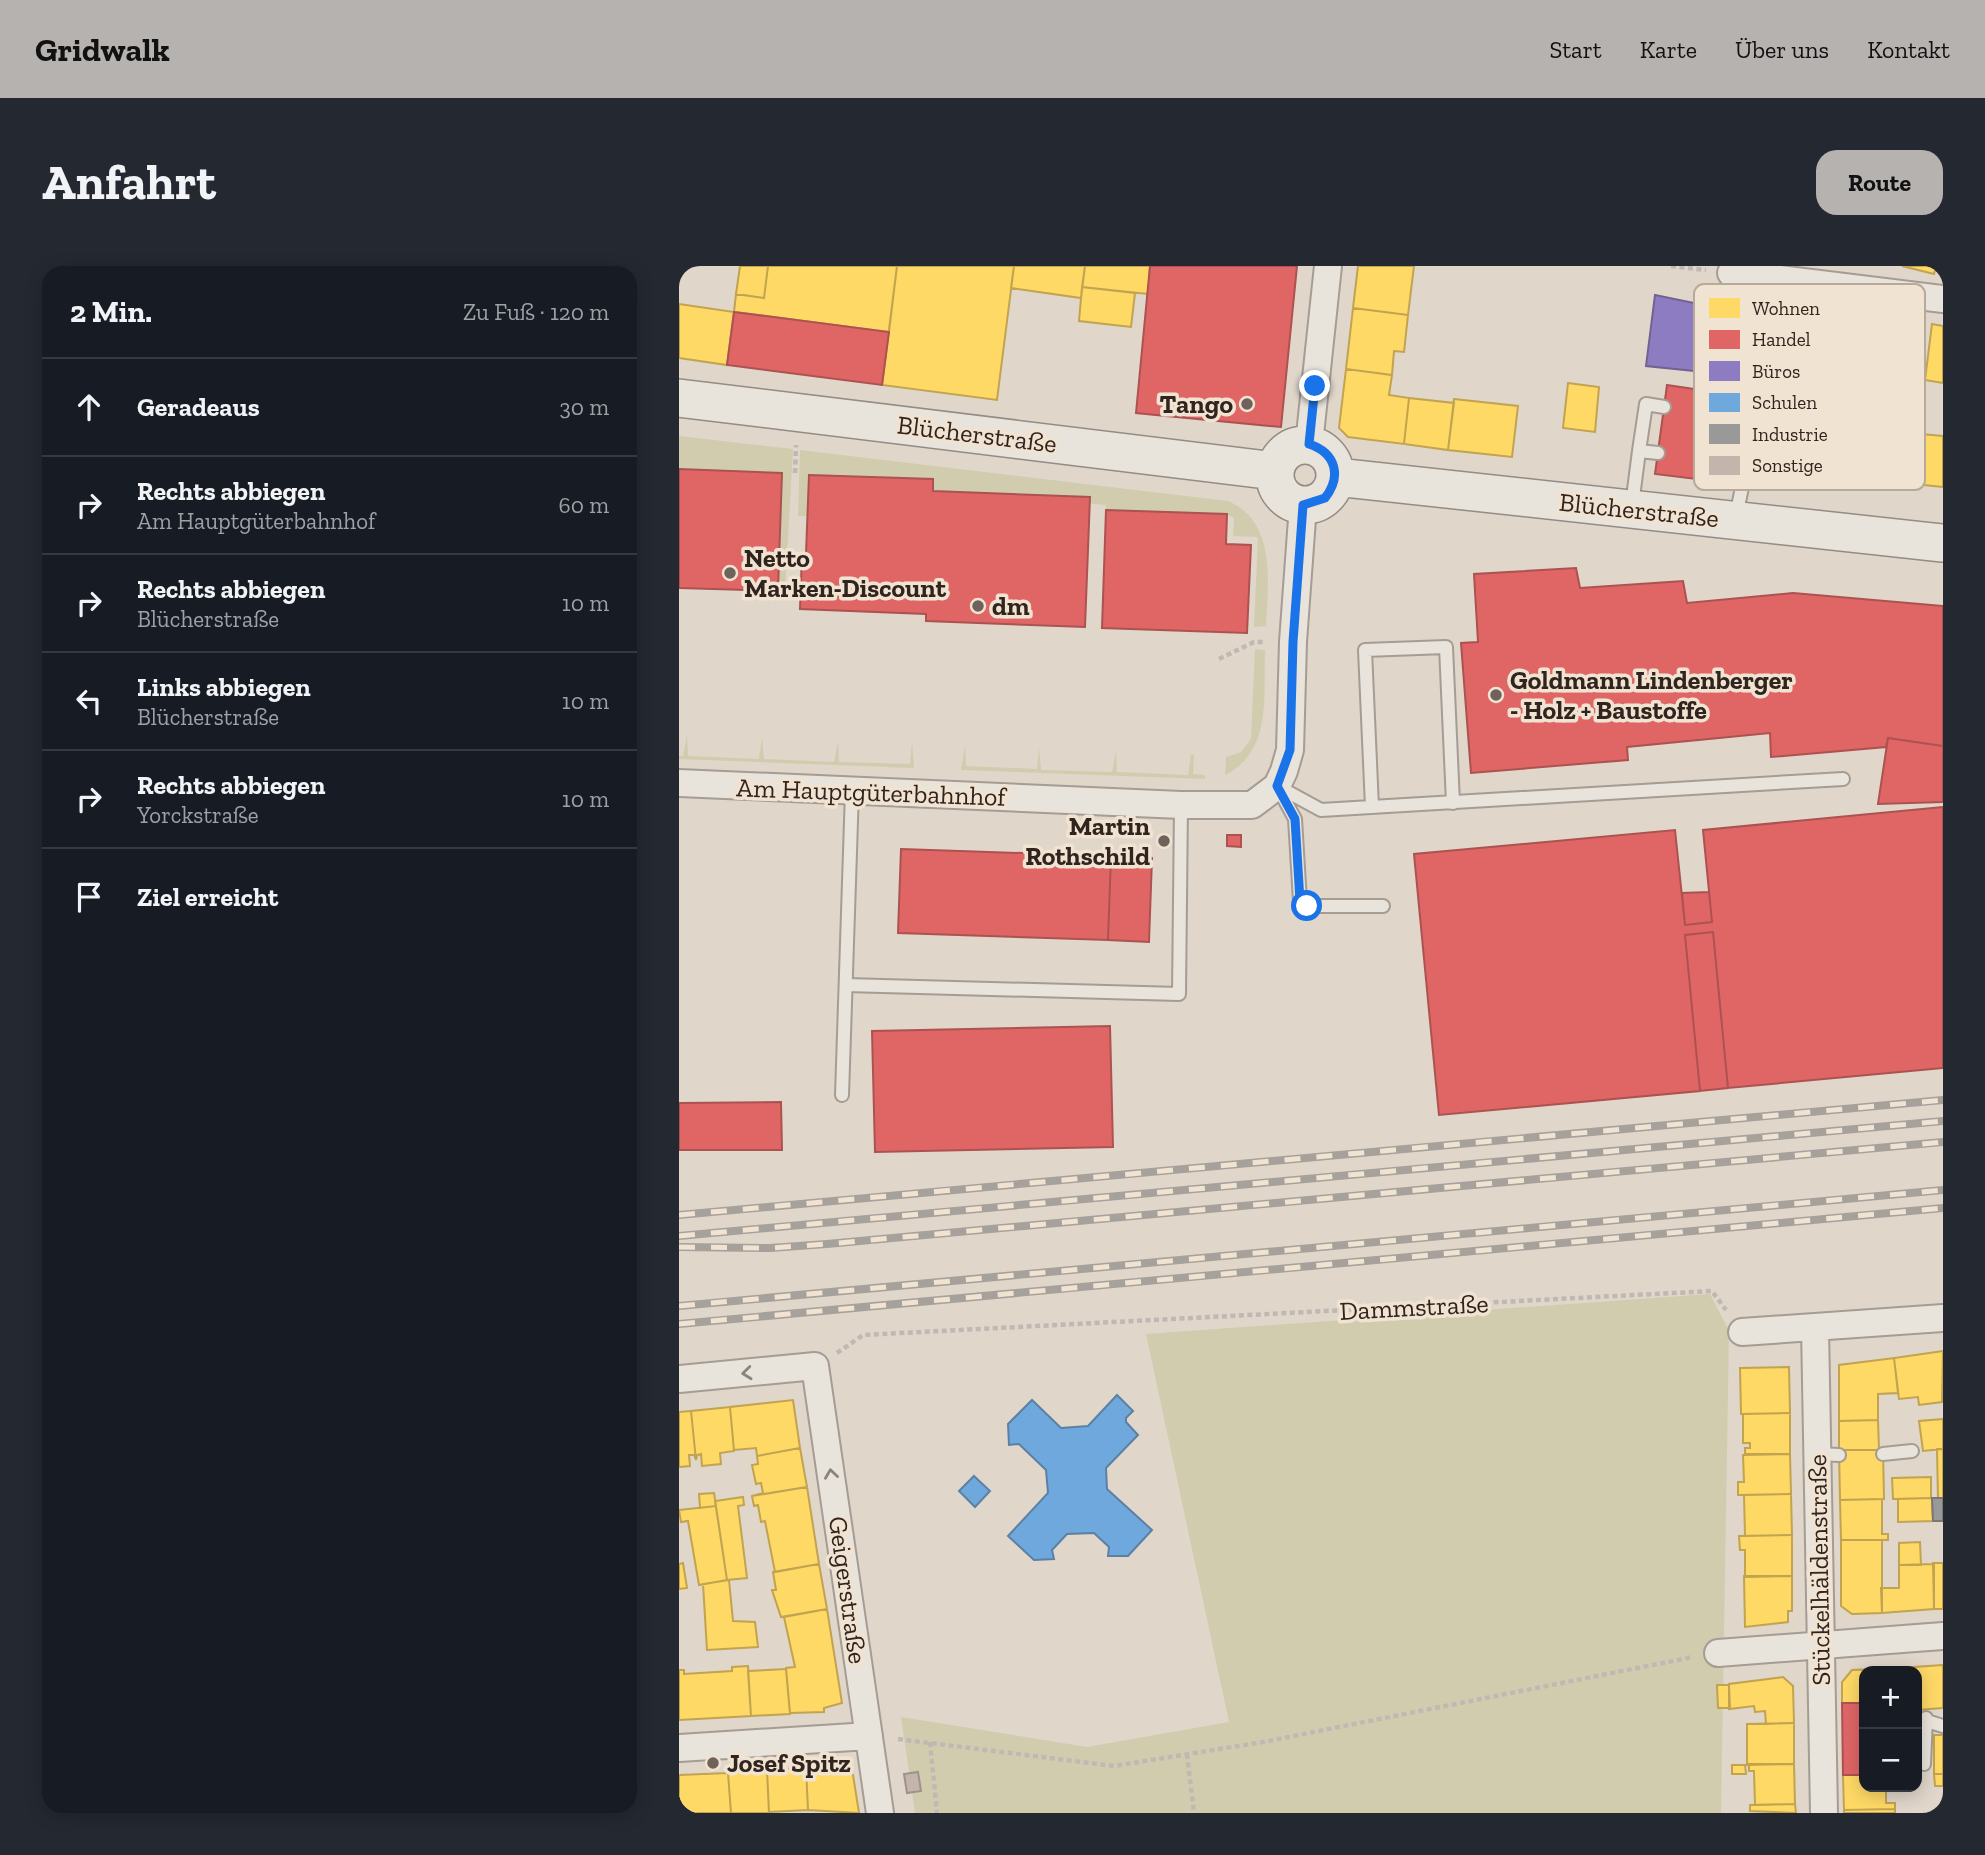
<!DOCTYPE html>
<html lang="de">
<meta charset="utf-8">
<style>
body{margin:0;font-family:"Zilla Slab",serif;background:#242831;color:#f1f3f6}
.controls{position:absolute;right:21px;bottom:21px;display:grid;overflow:hidden;border-radius:14px;box-shadow:0 4px 18px #0003}
.controls button{width:63px;height:63px;display:grid;place-items:center;padding:0;border:0;border-bottom:2px solid #363941;background:#171b24;color:#f1f3f6;font:35px sans-serif}
.stop{position:absolute;width:21px;height:21px;margin:-16px;border:5px solid #1a73e8;border-radius:50%;background:#fff}
.stop.end{background:#1a73e8;border-color:#fff;box-shadow:0 2px 7px #0008}
.list{margin:0;padding:0;list-style:none}
h2{display:flex;justify-content:space-between;align-items:center;height:91px;margin:0;padding:0 28px;font-size:30px}
h2 small{font-size:23px;font-weight:400;color:#9ea1a6}
.list li{display:grid;grid-template-columns:46px 1fr auto;gap:21px;align-items:center;box-sizing:border-box;height:98px;padding:0 28px;border-top:2px solid #363941}
.list b{display:block;font-size:26px;white-space:nowrap}
.list p{margin:0;font-size:23px;white-space:nowrap;color:#9ea1a6}
.list em{font-size:23px;font-style:normal;color:#9ea1a6}
.icon{flex:none;width:38px;height:38px;fill:none;stroke:currentColor;stroke-width:2;stroke-linecap:round;stroke-linejoin:round}
.map{position:relative;flex:none;width:1264px;height:1547px;overflow:hidden;border-radius:21px}
header{display:flex;align-items:center;gap:42px;box-sizing:border-box;height:98px;padding:0 35px;background:#b6b2b0;color:#111}
header strong{font-size:33px}
nav{display:flex;gap:38px;margin-inline-start:auto;font-size:24px}
.intro{display:flex;align-items:center;justify-content:space-between;box-sizing:border-box;height:168px;padding:0 42px}
h1{margin:0;font-size:49px}
.button{padding:18px 32px;border-radius:21px;background:#b6b2b0;color:#111;font-size:24px;font-weight:700}
main{display:flex;gap:42px;padding:0 42px}
aside{flex:1;background:#171b24;border-radius:21px;box-shadow:0 4px 18px #0003}
.map>svg:first-child{display:block}
.green{fill:#d1ccae}
.homes{fill:#ffd966;stroke:#c1a350;stroke-width:2}
.shops{fill:#e06666;stroke:#ac5250;stroke-width:2}
.offices{fill:#8e7cc3;stroke:#726292;stroke-width:2}
.schools{fill:#6fa8dc;stroke:#5c80a3;stroke-width:2}
.industry{fill:#999;stroke:#7a7674;stroke-width:2}
.building{fill:#c3b4ac;stroke:#9f928b;stroke-width:2}
.lines{fill:none;stroke-linecap:round;stroke-linejoin:round}
.service-casing{stroke:#a59c94;stroke-width:16}
.minor-casing{stroke:#a59c94;stroke-width:30}
.secondary-casing{stroke:#948b84;stroke-width:40}
.path{stroke:#c0b9b3;stroke-width:4.5;stroke-dasharray:5 3.5;stroke-linecap:butt}
.service{stroke:#e8e3db;stroke-width:12}
.minor{stroke:#e8e3db;stroke-width:26}
.secondary{stroke:#e8e3db;stroke-width:37}
.rail-casing{stroke:#a7a19c;stroke-width:8}
.rail{stroke:#f0e3d1;stroke-width:5;stroke-dasharray:16;stroke-linecap:butt}
.oneway{stroke:#8c847c}
.route{stroke:#1a73e8;stroke-width:9}
.poi-dot{fill:#6e625a;stroke:#f0e3d1;stroke-width:2.5}
.labels{text-anchor:middle;dominant-baseline:central;stroke-width:7;stroke-linejoin:round;paint-order:stroke}
.poi-label{font-size:26px;font-weight:bold;fill:#31241e;stroke:#f0e3d1;text-anchor:start}
.street-label{font-size:26px;fill:#31241e;stroke:#f0e3d1}
.key{fill:#f0e3d1;stroke:#b7aa9b;stroke-width:2}
.key-label{font-size:19px;fill:#31241e}
</style>
<header>
<strong>Gridwalk</strong>
<nav><a>Start</a><a>Karte</a><a>Über uns</a><a>Kontakt</a></nav>
</header>
<div class="intro"><h1>Anfahrt</h1><a class="button">Route</a></div>
<main>
<aside>
<h2>2 Min.<small>Zu Fuß · 120 m</small></h2>
<ul class="list">
<li><svg class="icon" aria-label="ahead" viewBox="0 0 24 24"><path d="M12 20V5M6 11l6-6 6 6"/></svg><div><b>Geradeaus</b></div><em>30 m</em></li>
<li><svg class="icon" aria-label="right" viewBox="0 0 24 24"><path d="M7 20v-9h11M14 6l5 5-5 5"/></svg><div><b>Rechts abbiegen</b><p>Am Hauptgüterbahnhof</p></div><em>60 m</em></li>
<li><svg class="icon" aria-label="right" viewBox="0 0 24 24"><path d="M7 20v-9h11M14 6l5 5-5 5"/></svg><div><b>Rechts abbiegen</b><p>Blücherstraße</p></div><em>10 m</em></li>
<li><svg class="icon" aria-label="left" viewBox="0 0 24 24"><path d="M17 20v-9H6M10 6l-5 5 5 5"/></svg><div><b>Links abbiegen</b><p>Blücherstraße</p></div><em>10 m</em></li>
<li><svg class="icon" aria-label="right" viewBox="0 0 24 24"><path d="M7 20v-9h11M14 6l5 5-5 5"/></svg><div><b>Rechts abbiegen</b><p>Yorckstraße</p></div><em>10 m</em></li>
<li><svg class="icon" aria-label="arrive" viewBox="0 0 24 24"><path d="M6 21V4h12l-3 4 3 4H6"/></svg><div><b>Ziel erreicht</b></div></li>
</ul>
</aside>
<div class="map">
<svg width="1264" height="1547" viewBox="0 0 1264 1547">
<rect width="100%" height="100%" fill="#e0d6ca"/>
<path class="green" d="M0,170L114,183L106,325H99L103,208L0,203Z
M121,184L549,235C598,256 589,317 587,360L575,361L579,271L554,270L555,252L548,248L427,244V239L254,225V213L130,209L128,250H119Z
M576,383L586,384C584,429 594,485 546,509L547,491L562,486L572,473Z
M8,469L9,490L80,493L83,471L85,493L155,496L159,475L160,496L231,498L233,477L235,502L0,493V490H4Z
M286,479L287,500L358,503L360,482L362,504L433,506L437,485L438,506L509,509L512,488L515,489L514,508L526,509V513L282,504Z
M1031,1028L1050,1065L1042,1547H236L222,1451L408,1481L550,1456L467,1068Z"/>
<path class="homes" d="M61,0H89L85,32L57,28Z
M89,0H218L210,66L55,46L57,28L85,32Z
M218,0H335L318,134L203,119Z
M335,0H406L402,32L332,22Z
M406,0H471L469,28L403,21Z
M679,0H735L729,49L674,42Z
M1223,0H1257L1255,8Z
M403,21L456,27L452,61L400,55Z
M0,38L55,46L48,99L0,92Z
M674,42L729,49L725,86L715,85L713,109L667,103Z
M1253,58L1264,60V117L1246,114Z
M667,103L713,109L710,129L730,132L725,178L669,171L660,162Z
M889,117L920,121L916,166L884,162Z
M730,132L775,137L769,184L725,178Z
M775,133L839,140L833,191L769,184Z
M1242,168L1264,170V221L1236,218Z
M1264,1085L1263,1136L1240,1139L1239,1131L1220,1133L1215,1092Z
M1215,1092L1219,1127L1199,1128V1154L1160,1155V1099Z
M1110,1101L1111,1147L1062,1148L1061,1102Z
M114,1134L121,1182L78,1190L77,1182L55,1184L51,1141Z
M51,1141L55,1185L41,1187L42,1198L23,1200L22,1188L18,1189L17,1194L12,1145Z
M12,1145L17,1194L15,1189H10L11,1200L0,1201V1146Z
M1111,1147V1188H1066V1182H1071V1177H1064V1148Z
M1264,1153V1183L1244,1185L1240,1155Z
M1199,1154L1200,1184H1160V1155Z
M121,1182L128,1221L73,1230L84,1227L82,1217L77,1218L73,1199L79,1198L78,1190Z
M1258,1183H1264V1232H1259Z
M1160,1184H1204L1205,1233L1161,1234Z
M1111,1188L1112,1228L1059,1229V1216H1065L1064,1189Z
M1252,1211V1232L1214,1233L1213,1212Z
M128,1221L140,1298L96,1306L86,1255L82,1256L79,1239L75,1240L73,1230Z
M35,1227L37,1240L21,1242L20,1228Z
M1112,1228L1113,1269L1066,1270L1065,1229Z
M64,1231L65,1239L59,1240L68,1312L48,1314L36,1235Z
M1253,1232L1254,1255L1219,1256V1233Z
M1203,1233V1268H1209V1274H1162L1161,1234Z
M37,1240L48,1314L20,1319L9,1255L2,1256L0,1244Z
M1113,1269V1310L1066,1311V1284H1061L1060,1270Z
M1162,1274H1203V1347L1173,1348L1162,1340Z
M1241,1276L1242,1299H1220V1277Z
M4,1297L8,1322L0,1323V1298Z
M1254,1297H1264V1343H1255Z
M140,1298L148,1343L102,1351L93,1324H97L94,1306Z
M1255,1298V1343L1203,1347L1202,1322H1220V1299Z
M1065,1310H1113V1345H1109V1356L1066,1361Z
M50,1314L54,1355L76,1356L79,1381L28,1384L24,1318Z
M148,1343L163,1437L145,1442V1446L111,1447L107,1402L116,1401L105,1351Z
M1264,1399V1442L1238,1444V1405H1220V1402Z
M69,1400L72,1450L0,1454V1404H5V1408L53,1405V1401Z
M1220,1402V1405H1185V1437H1163V1416L1173,1404Z
M107,1403L111,1448L72,1450L69,1405Z
M1104,1411L1114,1420L1115,1457L1087,1458L1086,1445L1076,1446L1075,1440L1050,1443V1418Z
M1038,1419H1050L1051,1442H1039Z
M1115,1457V1498L1068,1499V1458Z
M1255,1469H1264V1508H1255Z
M1070,1498H1115L1116,1538L1076,1539L1075,1505H1070Z
M162,1499L174,1509L180,1547L129,1544L127,1502Z
M1053,1499H1066L1067,1508H1053Z
M127,1502L129,1544L90,1546L88,1504Z
M88,1504L90,1547H52L49,1507Z
M49,1507L52,1547H0V1509Z
M1255,1508H1264V1520H1256Z
M1164,1509H1185V1521H1207V1537H1216V1543L1165,1544Z
M1116,1538L1117,1547L1071,1545V1539Z
M1216,1543V1547H1165V1544Z"/>
<path class="shops" d="M471,0H618L602,161L457,147Z
M55,46L210,66L203,119L48,99Z
M988,119L1036,126L1025,214L976,208Z
M0,203L103,207L99,325L0,322Z
M130,209L254,213V225L411,231L406,361L247,355V348L121,343L123,288H127Z
M427,244L548,248L547,278L572,279L568,367L423,362Z
M897,302L901,322L1004,315L1008,337L1114,327L1264,340V480L1209,472L1207,481L1092,491L1091,467L948,481L949,494L792,507L782,377L799,376L795,308Z
M1209,472L1264,480V536L1199,538Z
M1264,541V802L1049,822L1034,666L1006,669L1021,825L760,849L735,588L996,564L1006,659L1033,656L1024,564Z
M548,569H562V581L548,580Z
M222,583L432,590L429,674L219,667Z
M432,590L473,592L470,676L429,674Z
M1030,626L1033,656L1006,659L1003,627Z
M1034,666L1049,822L1021,825L1006,669Z
M431,760L434,881L196,886L193,765Z
M102,836L103,884H0V837Z
M1163,1437H1185V1509H1164Z"/>
<path class="offices" d="M976,29L1102,55L1093,113L967,100Z"/>
<path class="schools" d="M438,1129L454,1145L447,1152V1156L459,1169L427,1202L428,1223L473,1264L449,1290H429L430,1281L415,1267L388,1268L373,1284L375,1293L355,1294L329,1270L369,1227L367,1204L340,1178L330,1179L329,1158L353,1134L382,1162L409,1160Z
M295,1210L311,1225L296,1241L280,1225Z"/>
<path class="industry" d="M1253,1232H1264V1255H1254Z"/>
<path class="building" d="M239,1506L242,1525L228,1527L225,1508Z"/>
<g class="lines">
<g class="service-casing">
<path id="service" d="M1034,147L1073,153L1068,198
M960,185L967,138L985,141
M1028,193L1068,198L1057,250
M953,239L960,185L979,187
M598,520L642,544L1164,513
M598,520L616,553L621,635L628,640H704
M693,541L686,384L767,381L774,537
M167,719L500,728L502,539
M163,829L173,525
M1139,1188L1160,1189
M1204,1188L1233,1185
M1238,1452L1264,1460
M1245,1498L1247,1452"/>
</g>
<g class="minor-casing">
<path id="minor" d="M1052,7L1264,33
M630,178L649,0
M0,517L502,539H573L598,520L605,505L611,484L614,376L624,239
M1136,1062L1145,1547
M1063,1066L1264,1052
M0,1113L136,1100L201,1547
M1039,1387L1264,1370
M0,1482L190,1470"/>
</g>
<g class="secondary-casing">
<path id="secondary" d="M0,132L596,205
M596 209a30 30 0 1 1 60 0a30 30 0 1 1-60 0Z
M657,211L1264,277"/>
</g>
<path class="path" d="M992,0L1027,4
M116,207L117,179
M540,393L575,376H587
M158,1087L184,1069L1033,1025L1047,1044
M219,1473L435,1500L584,1476L1014,1391
M251,1476L258,1547
M508,1488L515,1547"/>
<use href="#service" class="service"/>
<use href="#minor" class="minor"/>
<use href="#secondary" class="secondary"/>
<g class="rail-casing">
<path id="rail" d="M0,949L1264,834
M0,970L1264,855
M0,981L91,982L148,978L1264,876
M0,1040L1264,924
M0,1058L1264,942"/>
</g>
<use href="#rail" class="rail"/>
</g>
<defs><path id="oneway-chevron" d="M-2-3.5L2.5 0L-2 3.5" fill="none" stroke-width="1.6" stroke-linecap="round" stroke-linejoin="round" transform="scale(1.75)"/></defs>
<g class="oneway">
<use href="#oneway-chevron" transform="translate(68 1107) rotate(174)"/>
<use href="#oneway-chevron" transform="translate(152 1208) rotate(-98)"/>
</g>
<g class="lines">
<path class="route" d="M628,640L621,635L616,553L598,520L611,484L614,376L624,239L646,232C663,210 657,187 630,178L636,120"/>
</g>
<g class="poi-dot">
<circle cx="568" cy="138" r="7"/>
<circle cx="51" cy="307" r="7"/>
<circle cx="299" cy="340" r="7"/>
<circle cx="817" cy="429" r="7"/>
<circle cx="485" cy="575" r="7"/>
<circle cx="34" cy="1497" r="7"/>
</g>
<g class="labels">
<g class="poi-label">
<text x="554" y="138" text-anchor="end">Tango</text>
<text x="65" y="292">Netto<tspan x="65" dy="30">Marken-Discount</tspan></text>
<text x="313" y="340">dm</text>
<text x="831" y="414">Goldmann Lindenberger<tspan x="831" dy="30">- Holz + Baustoffe</tspan></text>
<text x="471" y="560" text-anchor="end">Martin<tspan x="471" dy="30">Rothschild</tspan></text>
<text x="48" y="1497">Josef Spitz</text>
</g>
<g class="street-label">
<text transform="translate(298 168) rotate(7)">Blücherstraße</text>
<text transform="translate(960 244) rotate(6)">Blücherstraße</text>
<text transform="translate(192 526) rotate(2)">Am Hauptgüterbahnhof</text>
<text transform="translate(735 1041) rotate(-3)">Dammstraße</text>
<text transform="translate(1140 1304) rotate(-91)">Stückelhäldenstraße</text>
<text transform="translate(169 1324) rotate(82)">Geigerstraße</text>
</g>
</g>
<rect x="1015" y="18" width="231" height="206" rx="10" class="key"/>
<rect x="1030" y="32" width="31" height="20" fill="#ffd966"/>
<rect x="1030" y="64" width="31" height="19" fill="#e06666"/>
<rect x="1030" y="95" width="31" height="20" fill="#8e7cc3"/>
<rect x="1030" y="127" width="31" height="19" fill="#6fa8dc"/>
<rect x="1030" y="158" width="31" height="20" fill="#999"/>
<rect x="1030" y="190" width="31" height="19" fill="#c3b4ac"/>
<g class="key-label">
<text x="1073" y="49">Wohnen</text>
<text x="1073" y="80">Handel</text>
<text x="1073" y="112">Büros</text>
<text x="1073" y="143">Schulen</text>
<text x="1073" y="175">Industrie</text>
<text x="1073" y="206">Sonstige</text>
</g>
</svg>
<div class="controls">
<button>+</button>
<button>−</button>
</div>
<div class="stop" style="left:628px;top:640px"></div>
<div class="stop end" style="left:636px;top:120px"></div>
</div>
</main>
